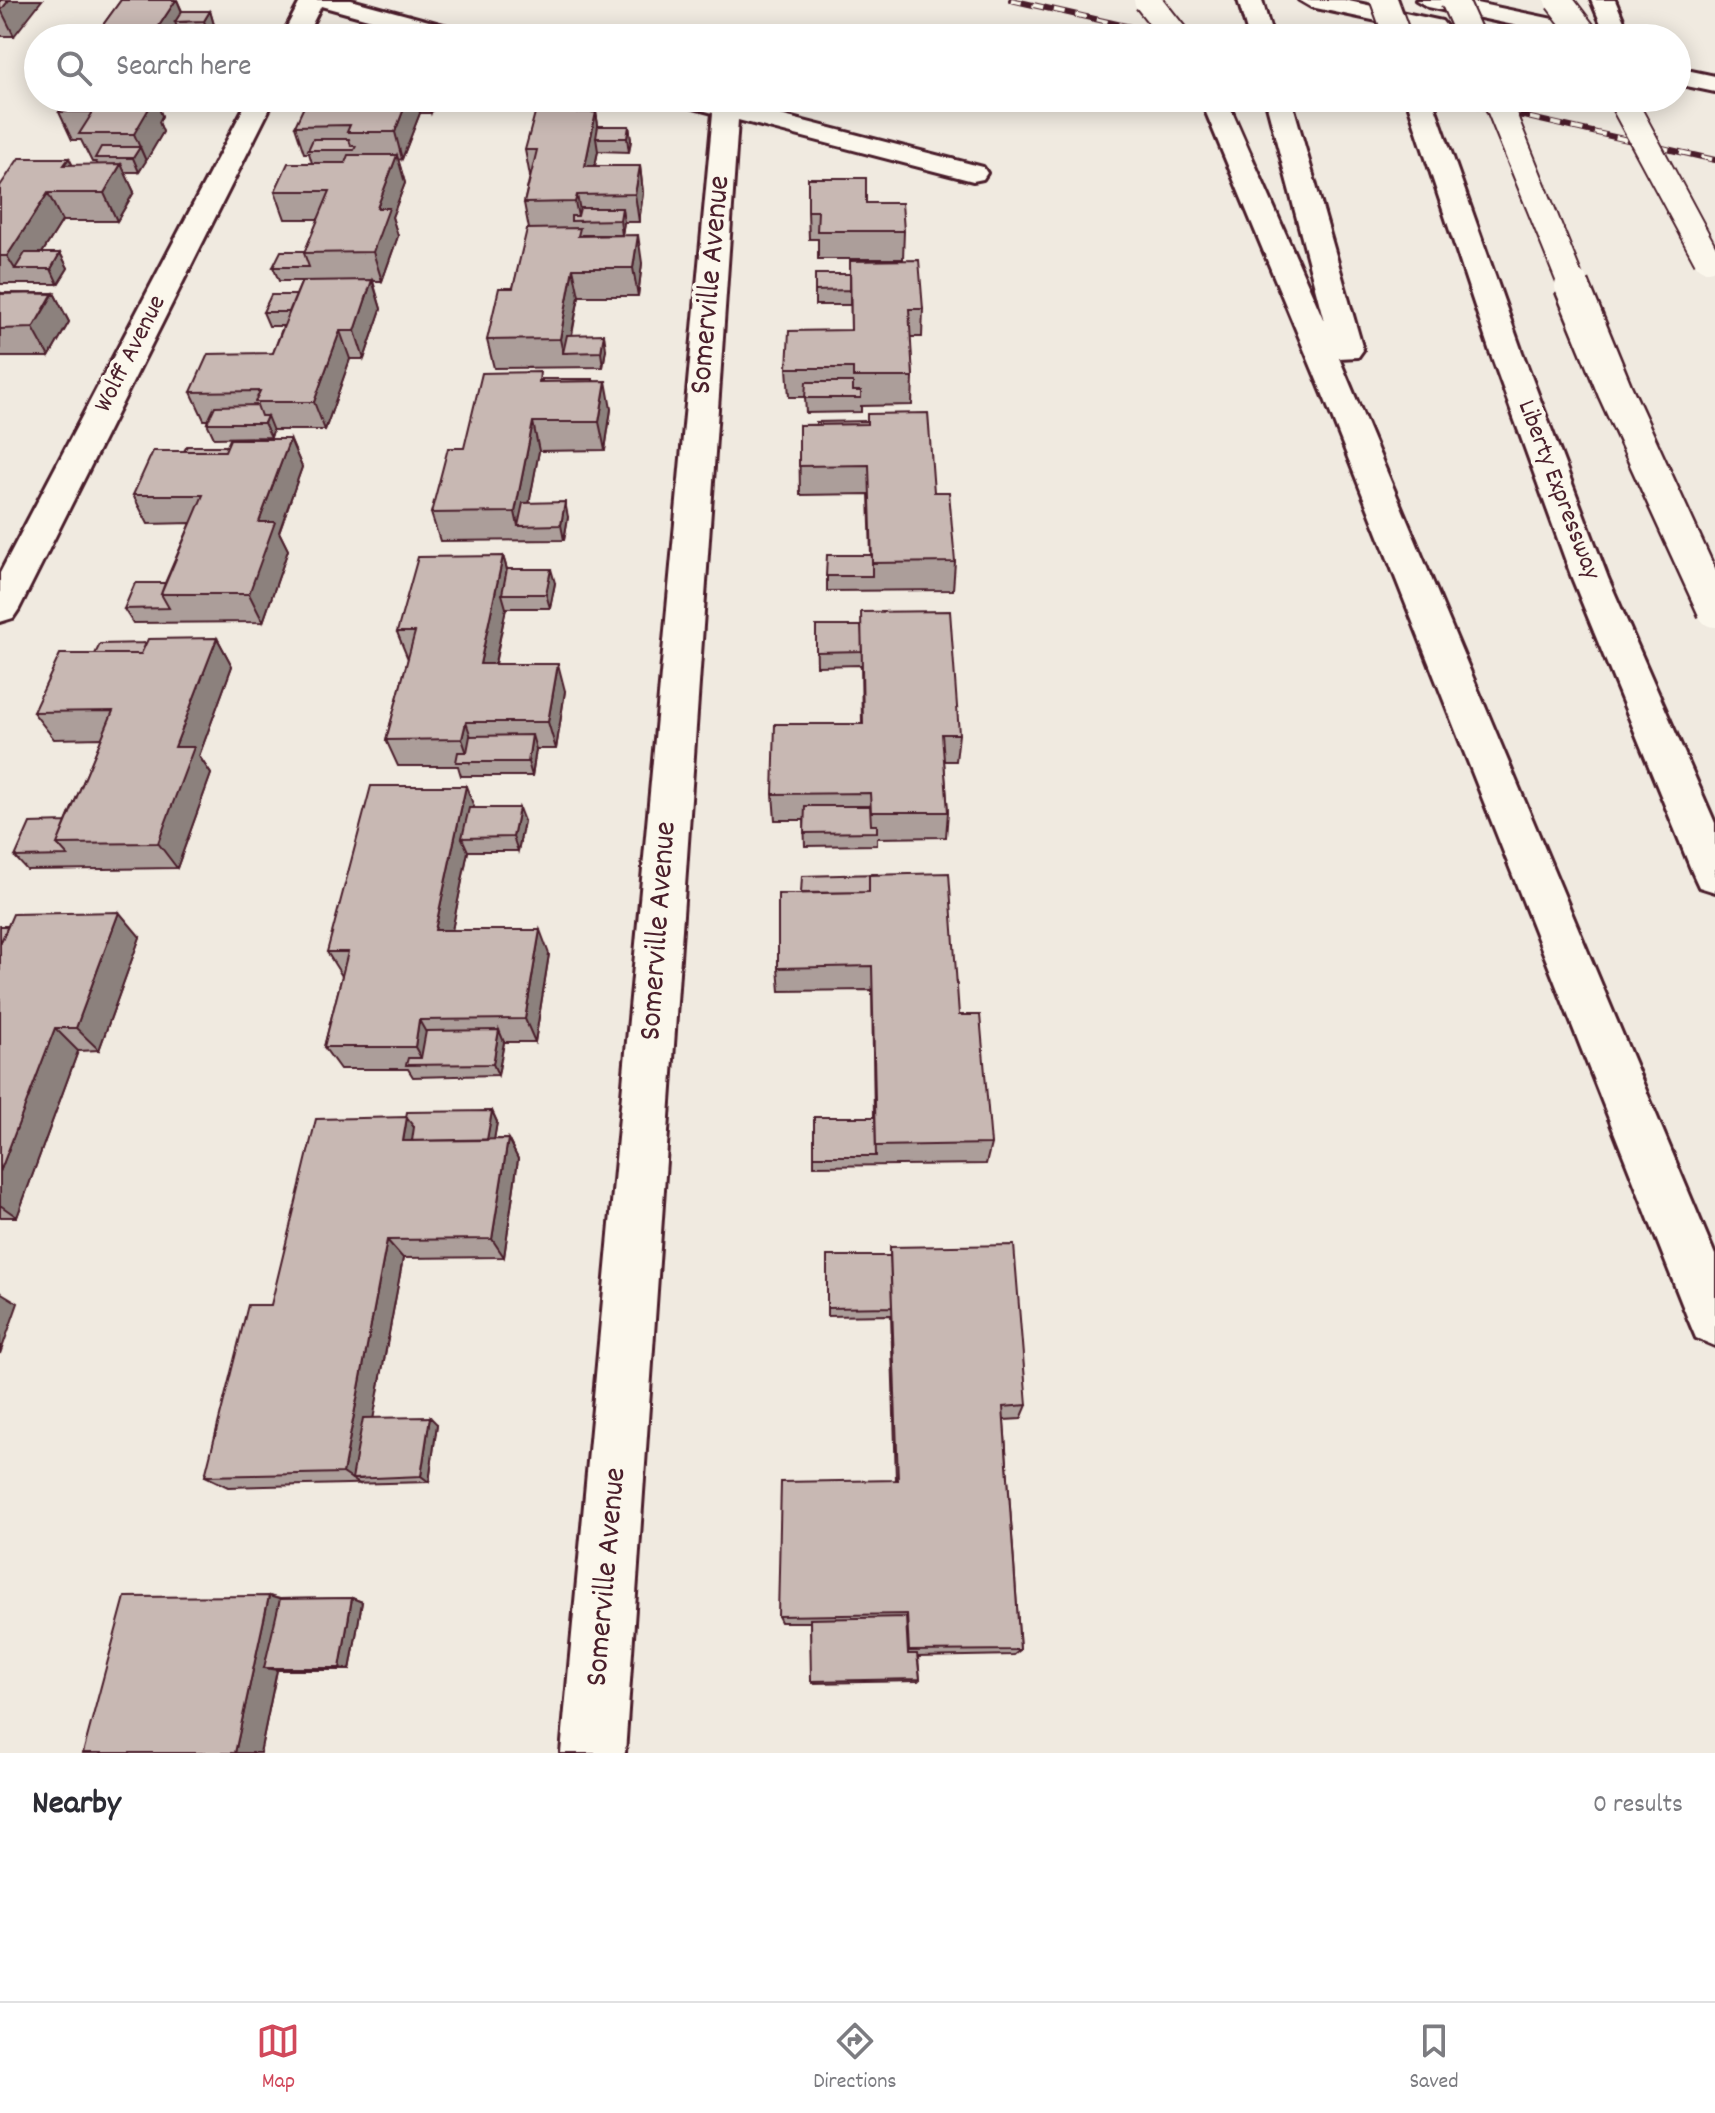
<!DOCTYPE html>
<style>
body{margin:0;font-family:Dekko,sans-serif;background:#f7f7f7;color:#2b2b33}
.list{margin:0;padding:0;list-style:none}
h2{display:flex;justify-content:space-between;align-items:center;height:104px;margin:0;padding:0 32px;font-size:34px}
h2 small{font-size:26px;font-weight:400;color:#7c7c81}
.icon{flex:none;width:44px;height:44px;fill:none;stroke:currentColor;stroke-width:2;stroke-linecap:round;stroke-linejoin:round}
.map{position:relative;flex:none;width:1715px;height:1753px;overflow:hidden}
.search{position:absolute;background:#fff;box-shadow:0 4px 20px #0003;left:24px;right:24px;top:24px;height:88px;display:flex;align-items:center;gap:20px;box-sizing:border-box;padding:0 28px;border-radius:44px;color:#7c7c81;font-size:30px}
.sheet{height:248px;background:#fff}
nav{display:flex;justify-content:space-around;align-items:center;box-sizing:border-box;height:112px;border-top:2px solid #e1e1e2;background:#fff;font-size:22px;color:#7c7c81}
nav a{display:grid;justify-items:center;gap:4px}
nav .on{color:#d1495b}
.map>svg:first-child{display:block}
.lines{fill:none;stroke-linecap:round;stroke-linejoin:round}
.minor-casing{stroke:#4a1f2b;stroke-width:6}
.secondary-casing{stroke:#4a1f2b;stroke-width:6}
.motorway-casing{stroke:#4a1f2b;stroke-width:6}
.minor{fill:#fbf7ec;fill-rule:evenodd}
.secondary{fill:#fbf7ec;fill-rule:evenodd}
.motorway{fill:#fbf7ec;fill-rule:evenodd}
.rail-casing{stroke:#4a1f2b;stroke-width:6}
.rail{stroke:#fbf7ec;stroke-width:4;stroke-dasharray:11;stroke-linecap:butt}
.motorway-bridge-far1-casing{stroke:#4a1f2b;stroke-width:30;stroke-linecap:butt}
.motorway-bridge-casing{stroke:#4a1f2b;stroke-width:39;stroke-linecap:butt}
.motorway-bridge-far1{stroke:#fbf7ec;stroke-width:26}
.motorway-bridge{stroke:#fbf7ec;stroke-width:34}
.wall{fill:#ac9e9a;stroke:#4a1f2b;stroke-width:2}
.shaded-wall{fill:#8c817d;stroke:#4a1f2b;stroke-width:2}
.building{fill:#c8b8b3;stroke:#4a1f2b;stroke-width:2}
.labels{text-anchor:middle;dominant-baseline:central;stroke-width:8;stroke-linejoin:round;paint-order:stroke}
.far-street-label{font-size:26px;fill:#4a1f2b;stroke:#fbf7ec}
.street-label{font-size:32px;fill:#4a1f2b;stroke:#fbf7ec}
</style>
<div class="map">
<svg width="1715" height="1753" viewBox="0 0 1715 1753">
<rect width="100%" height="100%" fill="#f0eae0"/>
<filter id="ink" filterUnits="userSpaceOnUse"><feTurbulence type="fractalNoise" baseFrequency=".0125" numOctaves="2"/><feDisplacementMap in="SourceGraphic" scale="16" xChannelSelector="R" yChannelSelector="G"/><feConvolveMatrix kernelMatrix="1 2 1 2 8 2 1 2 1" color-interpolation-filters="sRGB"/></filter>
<g filter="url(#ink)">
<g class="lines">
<g class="minor-casing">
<path id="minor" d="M301,0H351L473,33L476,38H437L321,6L305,38H281Z
M249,98H275L19,609L13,618L0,622V573Z
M671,98H714L983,167L987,173L983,179L973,181L738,120L625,1753H561L713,113L675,103Z"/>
</g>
<g class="secondary-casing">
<path id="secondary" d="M1299,0H1344L1442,21L1446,26L1434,33L1311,7Z
M1416,0H1462L1610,31L1622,38H1575L1428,7Z
M1677,68L1715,76V92L1677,84Z"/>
</g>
<g class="motorway-casing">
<path id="motorway" d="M1238,0H1262L1273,38H1249Z
M1591,0H1615L1631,38H1607Z
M1200,98H1226L1324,321L1265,98H1291L1363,350L1358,357L1339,358L1715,1255V1346L1696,1338L1688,1319L1326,402Z
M1406,98H1432L1522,352L1608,578L1715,823V892L1699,887L1693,874L1572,578L1490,352Z"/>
</g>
<use href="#minor" class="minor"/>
<use href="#secondary" class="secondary"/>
<use href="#motorway" class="motorway"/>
<g class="rail-casing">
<path id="rail" d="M1011,0L1179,38
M1444,98L1715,160"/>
</g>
<use href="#rail" class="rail"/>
<g class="motorway-bridge-far1-casing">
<path id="motorway-bridge-far1" d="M1147,0L1177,38
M1384,0L1398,38
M1454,0L1471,38
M1558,0L1587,38
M1496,98L1573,288
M1621,98L1707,258"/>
</g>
<g class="motorway-bridge-casing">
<path id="motorway-bridge" d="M1572,286L1615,391L1715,610"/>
</g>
<use href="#motorway-bridge-far1" class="motorway-bridge-far1"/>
<use href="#motorway-bridge" class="motorway-bridge"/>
</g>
<path class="wall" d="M0,0L14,36H0Z
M121,0H177L182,11H210L214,25L209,35H180L178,38H104L100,29Z
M69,98H177L175,101H156L162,116L159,122L163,132L139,172H124L134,192L117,221H62L42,253H60L68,268L58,284H0V186L73,165H98L96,162H92L81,140H72L59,112Z
M359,98H436L431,113H420L402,159L398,160L405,183L392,217L398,236L382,281H373L381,309L364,359H350L325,430H273L271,437L214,438L207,423L208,420H204L191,392L273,353L283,326H269L263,312L296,295L302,281H279L273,267L305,251L319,219H285L275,191L312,163L309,153H304L295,126L358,100Z
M596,112L598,126H629L631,140L629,152L598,151L595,166H640L643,193L639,222H624L622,235H581L642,263L638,296H579L572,335L606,349L603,367L494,368L487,340L513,288L529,229L524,203L530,176L525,150Z
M866,203L904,231L903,259H818V239H809L808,211Z
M850,261L923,309L922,337H910L913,377L912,405L861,406V412L806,413L805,397H789L787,368L851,330Z
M850,274V305H815V291Z
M0,292L1,293H54L69,322L49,357H0Z
M542,379L594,381L611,409L605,450L539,451L529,503L568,517L564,540L440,541L431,513L464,448Z
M799,425L934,492L955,562L953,590L827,591V555H871L869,494L800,495Z
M290,439L302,467L279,532L288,550L263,622L133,623L124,609L165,583L191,523L148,524L133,495L184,451Z
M503,556L507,569L555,583L550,608H506L495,664L565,691L556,749H536L532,776H461L458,766H398L386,740L408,659L397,632Z
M816,626H861L959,734L956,761H944L948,812L946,837L877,838V845L805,846L804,820H775L773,794L862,724L861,665L817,666Z
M217,638L232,666L199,756L211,774L177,868L27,870L15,857L66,822L102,738L54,739L33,712L95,654L146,643Z
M475,808L524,821L518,851H468L452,930L549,954L535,1042H504L498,1075L413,1077L408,1069H340L324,1047L342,976L327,952Z
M801,893L959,1015L991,1144L986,1164L814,1166V1156L874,1117L872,990L780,991L778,968Z
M0,926L140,937L99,1050L78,1051L17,1217H0Z
M492,1111L497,1122L494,1139H508L518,1159L504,1257L403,1258L373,1418L437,1424L429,1482L228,1487L205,1476L271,1305L406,1117Z
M890,1247L1027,1405L1021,1419L1004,1420L1020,1650L1014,1655L918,1657L920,1679L918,1681L812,1683L810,1622H781L778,1616L896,1480L891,1315L827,1316V1308L890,1256Z
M269,1596L280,1599L352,1598L362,1602L350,1670H277L260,1753Z"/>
<path class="shaded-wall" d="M9,0H42L14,36L1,10Z
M176,0H177L186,22H175L180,35L178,38H151Z
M210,11L214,25L209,35L204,21Z
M146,98H155L162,116L159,122L163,132L146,161L134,134L142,105Z
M408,98H416L420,113L402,159L395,132Z
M427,98H436L431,113Z
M596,112L600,138H596L598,151L589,194L585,166Z
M629,126L631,140L629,152L627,138Z
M140,147L146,161L139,172L133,158Z
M397,155L405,183L392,217L398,236L382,281L373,252L377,208Z
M69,158L79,178L64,165Z
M121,164L134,192L117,221L104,193Z
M640,166L643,193L639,222L635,194Z
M48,193L62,221L32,269H15L7,256Z
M577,195L582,221H579L575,202Z
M622,208L624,222L622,235L620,220Z
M638,235L642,263L638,296L633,268Z
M60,253L68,268L58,284L51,269Z
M573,268L579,296L568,353H563L560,339Z
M372,280L381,309L364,359L355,331Z
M54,293L69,322L49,357L33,328Z
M340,331L350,359L325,430L314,402Z
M604,334L606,349L603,367L601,352Z
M606,381L611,409L605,450L599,422Z
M267,416L273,431L271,437L264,423Z
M533,422L539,451L525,526H518L515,512Z
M290,439L302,467L279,532L288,550L263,622L249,594L259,522Z
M565,502L568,517L564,540L561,525Z
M503,556L511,584L502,594L506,608L489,692L480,664Z
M551,569L555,583L550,608L546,594Z
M217,638L232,666L199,756L211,774L177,868L158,843L175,747Z
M558,664L565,691L556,749L548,722Z
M466,722L475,749L470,762L462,739Z
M532,735L536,749L532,776L528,762Z
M466,786L476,812L462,838L468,851L447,955L435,930Z
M519,808L524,821L518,851L513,837Z
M119,912L140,937L99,1050L76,1028Z
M540,930L549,954L535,1042L525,1019Z
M419,1020L432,1043L425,1065L415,1047Z
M55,1028L78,1051L17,1217L0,1205V1172Z
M499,1030L504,1042L498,1075L493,1064Z
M492,1111L497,1122L491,1159L485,1149Z
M407,1117L421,1138L419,1151L403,1141Z
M508,1139L518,1159L504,1257L492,1239Z
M387,1240L403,1258L362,1479H352L361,1485L343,1473Z
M0,1292L18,1303L0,1354Z
M430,1417L437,1424L429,1482L421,1476Z
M269,1596L291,1603L264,1668L277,1670L260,1753H235Z
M352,1598L362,1602L350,1670L340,1668Z"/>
<path class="building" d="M0,0H9L1,10H0Z
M121,0H176L151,38H105L111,29H100Z
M182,11H210L204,21L175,22Z
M69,98H146L142,105H151L134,134H79L93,112H59Z
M359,98H408L395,132H347L350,125L295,126L307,100H358Z
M596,112L585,166H640L635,194L577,195L575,202L524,203L537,150H525L535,113Z
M598,126H629L627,138H596Z
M313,139H349L351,146H356L354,150H308Z
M101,147H140L133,158H95Z
M348,155H397L377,208H389L373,252L304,253L330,191H275L288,163H345Z
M19,158H69L64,165L121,164L104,193H48L7,256H0V186Z
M808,178H866V203H902L904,231H817L818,211H808Z
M580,208H622L620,220L571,221V216H578Z
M580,228L578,236L638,235L633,268H573L560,339L487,340L499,288H513L527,229Z
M281,251H305L304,253L309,267H273Z
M25,253H60L51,269H15Z
M919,260L923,309H909L913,377H853V368H787L789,331L851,330L850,261Z
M815,274H850V290L815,291Z
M372,280L355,331H340L314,402H255L260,391L191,392L208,354L273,353L302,281Z
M1,293H54L53,294Z
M53,293L33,328L0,329V294Z
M271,295H296L289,312H263Z
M604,334L601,352L563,353L567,335Z
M540,372L539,382L606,381L599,422H533L515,512L431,513L448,448H464L482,373Z
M542,379H593V381L542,382Z
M806,382H853V391H861V398H805Z
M257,405L261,416H267L264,423H207L215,406Z
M928,413L934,492H949L955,562L872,563L869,465L799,466V425L867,424V414Z
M867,421V424L816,425V422Z
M230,439H290L259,522H275L249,594H161L203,495H133L153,451H225Z
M187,446H227L225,451H184Z
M565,502L561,525L518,526L523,503Z
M827,555H872V576H826Z
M503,556L480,664H558L548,722H466L462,739L386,740L415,632H397L418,557Z
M507,569H551L546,594H502Z
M135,583H165L161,594L169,608L124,609Z
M950,611L959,734H942L948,812H871L870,793L773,794L775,724H863L861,612Z
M816,626H861L862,651L816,652Z
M217,638L175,747H194L158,843L57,844L113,711L33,712L60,654H141L148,639Z
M146,643L141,654H95L100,644Z
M532,735L528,762H456L458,752H467L470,736Z
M371,786H466L435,930H540L525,1019L419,1020L415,1047H324L348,952H327Z
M805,806H870L871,825H877V832L804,833Z
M469,808H519L513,837L462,838Z
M66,822L57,844L68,856L15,857L30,823Z
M949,873L959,1015H980L991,1144L876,1146L872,966L778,968V894L869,892V875Z
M878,874L869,875V892L801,893L802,876Z
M119,912L76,1028H55L0,1172V944L13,914Z
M0,926H8L0,944Z
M499,1030L493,1064L406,1065L408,1058H421L426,1031Z
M492,1111L487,1140L412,1141L414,1127L406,1117L407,1112Z
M407,1117L403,1141L508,1139L492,1239L387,1240L343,1473L205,1476L248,1305H271L316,1119Z
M814,1117H875L876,1156H814Z
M1014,1245L1027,1405L1003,1407L1020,1650L909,1651L907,1614L778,1616L781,1482L898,1480L890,1247Z
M827,1256H890L892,1307L827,1308Z
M430,1417L421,1476L352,1479L363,1418Z
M269,1596L235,1753H83L125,1597Z
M352,1598L340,1668H264L280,1599Z
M906,1617L908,1654H917L920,1679L811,1681L810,1619Z"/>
</g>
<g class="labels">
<g class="far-street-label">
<text transform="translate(131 354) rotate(-63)">Wolff Avenue</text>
<text transform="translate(1558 490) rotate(69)">Liberty Expressway</text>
</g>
<g class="street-label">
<text transform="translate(712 285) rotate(-85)">Somerville Avenue</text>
<text transform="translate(660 931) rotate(-86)">Somerville Avenue</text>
<text transform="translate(608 1577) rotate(-85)">Somerville Avenue</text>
</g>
</g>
</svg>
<div class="search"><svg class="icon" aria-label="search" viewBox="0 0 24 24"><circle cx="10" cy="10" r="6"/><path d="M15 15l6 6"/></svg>Search here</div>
</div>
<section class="sheet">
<h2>Nearby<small>0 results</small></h2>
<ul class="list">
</ul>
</section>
<nav>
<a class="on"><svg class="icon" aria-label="map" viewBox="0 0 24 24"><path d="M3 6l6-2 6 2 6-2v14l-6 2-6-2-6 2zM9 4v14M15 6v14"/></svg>Map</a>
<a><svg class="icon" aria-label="directions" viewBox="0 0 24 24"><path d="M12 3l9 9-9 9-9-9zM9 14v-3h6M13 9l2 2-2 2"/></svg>Directions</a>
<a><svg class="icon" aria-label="saved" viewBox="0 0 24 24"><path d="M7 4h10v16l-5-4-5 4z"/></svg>Saved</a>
</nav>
